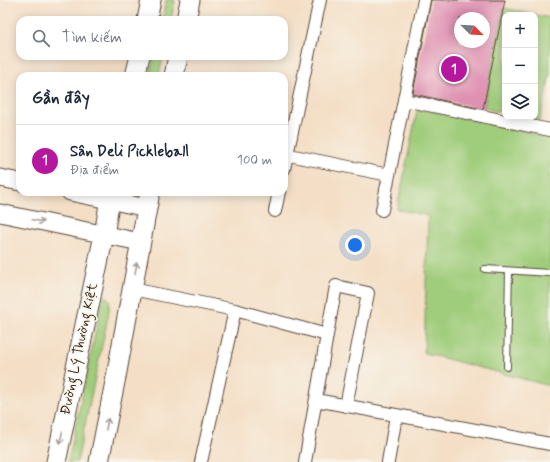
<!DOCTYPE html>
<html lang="vi">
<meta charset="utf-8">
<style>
body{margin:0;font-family:Mynerve,sans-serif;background:#f2f2f3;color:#1f2937}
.controls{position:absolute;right:12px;top:12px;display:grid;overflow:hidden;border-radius:8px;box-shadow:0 2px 10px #0003}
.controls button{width:36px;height:36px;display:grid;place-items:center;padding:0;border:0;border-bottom:1px solid #e0e1e3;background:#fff;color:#1f2937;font:20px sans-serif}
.compass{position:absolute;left:454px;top:12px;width:36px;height:36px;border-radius:50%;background:#fff;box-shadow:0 2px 10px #0003;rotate:114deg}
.you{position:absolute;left:355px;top:245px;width:14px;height:14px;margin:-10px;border:3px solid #fff;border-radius:50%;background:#1a73e8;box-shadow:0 0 0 6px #1a73e833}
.badge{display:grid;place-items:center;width:26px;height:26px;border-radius:50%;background:#b5179e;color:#fff;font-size:13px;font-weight:700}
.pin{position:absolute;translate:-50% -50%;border:2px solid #fff;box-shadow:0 1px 4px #0006}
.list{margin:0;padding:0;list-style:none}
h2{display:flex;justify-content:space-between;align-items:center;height:52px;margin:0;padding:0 16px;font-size:17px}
h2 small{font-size:13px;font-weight:400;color:#747a83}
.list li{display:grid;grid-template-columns:26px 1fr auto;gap:12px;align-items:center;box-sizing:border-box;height:72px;padding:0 16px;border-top:1px solid #e0e1e3}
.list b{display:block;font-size:15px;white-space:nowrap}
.list p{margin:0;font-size:13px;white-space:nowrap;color:#747a83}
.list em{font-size:13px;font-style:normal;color:#747a83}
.icon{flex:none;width:22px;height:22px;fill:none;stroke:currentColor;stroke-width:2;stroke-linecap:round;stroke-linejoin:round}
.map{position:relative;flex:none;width:550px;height:462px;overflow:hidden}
.search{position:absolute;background:#fff;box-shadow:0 2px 10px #0003;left:16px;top:16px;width:272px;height:44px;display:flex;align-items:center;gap:10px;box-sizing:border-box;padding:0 14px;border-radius:12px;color:#747a83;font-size:15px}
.panel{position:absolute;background:#fff;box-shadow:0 2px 10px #0003;left:16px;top:72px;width:272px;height:124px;border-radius:12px}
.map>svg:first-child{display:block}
.green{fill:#a0cd7b;stroke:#6e7c4c}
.building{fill:#df91b2;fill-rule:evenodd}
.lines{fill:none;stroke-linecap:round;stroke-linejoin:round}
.lane-casing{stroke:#574537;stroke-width:8}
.street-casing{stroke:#574537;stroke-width:14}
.secondary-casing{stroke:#574537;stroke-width:19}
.primary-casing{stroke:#574537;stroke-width:21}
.lane{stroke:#fff;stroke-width:6}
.street{stroke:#fff;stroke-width:12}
.secondary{stroke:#fff;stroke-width:17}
.primary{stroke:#fff;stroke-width:19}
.oneway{stroke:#a79f9a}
.labels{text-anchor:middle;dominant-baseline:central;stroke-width:3;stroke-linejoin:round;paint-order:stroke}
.street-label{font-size:14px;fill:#3b2a1e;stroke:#f7f3e8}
</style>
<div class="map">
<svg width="550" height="462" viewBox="0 0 550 462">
<rect width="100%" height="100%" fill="#f7f3e8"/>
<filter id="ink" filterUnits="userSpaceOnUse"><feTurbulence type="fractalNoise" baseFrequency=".025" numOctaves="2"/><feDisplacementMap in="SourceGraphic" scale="8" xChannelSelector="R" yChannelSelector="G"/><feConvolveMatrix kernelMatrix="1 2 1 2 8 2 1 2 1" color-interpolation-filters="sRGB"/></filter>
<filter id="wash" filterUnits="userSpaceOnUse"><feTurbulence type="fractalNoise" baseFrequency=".012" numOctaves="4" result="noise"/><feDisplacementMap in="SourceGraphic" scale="16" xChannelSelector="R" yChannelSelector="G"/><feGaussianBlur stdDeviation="0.9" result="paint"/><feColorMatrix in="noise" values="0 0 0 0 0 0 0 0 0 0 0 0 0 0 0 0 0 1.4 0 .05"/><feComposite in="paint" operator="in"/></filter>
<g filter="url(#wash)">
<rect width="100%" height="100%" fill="#f4dfc6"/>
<path class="green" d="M166,0H175L171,20H162Z
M504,8L550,18V74L540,120L524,117H535V15H505V113L484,108Z
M154,56H163L159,76H149Z
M423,109L550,137V386L424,353L428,216L397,209L417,111Z
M105,297L108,298L110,301L108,317L77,462H68L102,301V298Z"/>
<g id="blocks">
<path class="building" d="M431,0H505L483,109L413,94ZM460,18H484V42H460Z"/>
</g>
</g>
<g filter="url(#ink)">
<use href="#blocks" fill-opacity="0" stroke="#574537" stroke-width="1"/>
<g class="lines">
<g class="lane-casing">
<path id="lane" d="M485,269L550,273
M507,367L509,271"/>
</g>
<g class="street-casing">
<path id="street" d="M404,100L550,130
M284,154L389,175
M284,169L320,0
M382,210L424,0
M275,211L279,192
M132,289L235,310L327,335L305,462
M327,335L336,286L368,293L346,406
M316,400L550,444
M201,462L235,310
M388,462L396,416"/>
</g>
<g class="secondary-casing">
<path id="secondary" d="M0,178L20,182
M70,192L147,208
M0,213L140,242"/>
</g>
<g class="primary-casing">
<path id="primary" d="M147,20L151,0
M186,20L190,0
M135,76L140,56
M174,76L178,56
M56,462L104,235L111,192
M99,462L116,377L150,192"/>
</g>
<use href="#lane" class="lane"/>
<use href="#street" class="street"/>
<use href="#secondary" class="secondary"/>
<use href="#primary" class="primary"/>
</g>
<defs><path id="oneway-shaft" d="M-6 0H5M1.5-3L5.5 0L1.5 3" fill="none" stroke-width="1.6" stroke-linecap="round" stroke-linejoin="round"/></defs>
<g class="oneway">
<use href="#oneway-shaft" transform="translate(38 221) rotate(12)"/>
<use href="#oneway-shaft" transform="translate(136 268) rotate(-80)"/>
<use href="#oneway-shaft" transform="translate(107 424) rotate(-79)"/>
<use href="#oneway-shaft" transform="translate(61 438) rotate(102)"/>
</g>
</g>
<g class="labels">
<g class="street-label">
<text transform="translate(79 349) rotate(-78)">Đường Lý Thường Kiệt</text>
</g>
</g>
</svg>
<div class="controls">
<button>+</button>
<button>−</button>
<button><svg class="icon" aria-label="layers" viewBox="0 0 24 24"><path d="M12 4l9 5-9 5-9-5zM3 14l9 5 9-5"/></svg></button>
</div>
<svg class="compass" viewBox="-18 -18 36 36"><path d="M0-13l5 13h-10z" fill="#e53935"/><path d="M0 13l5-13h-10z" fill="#747a83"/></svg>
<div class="you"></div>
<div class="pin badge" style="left:454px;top:69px">1</div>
<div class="search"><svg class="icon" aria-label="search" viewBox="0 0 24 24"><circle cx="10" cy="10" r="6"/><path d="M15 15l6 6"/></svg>Tìm kiếm</div>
<section class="panel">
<h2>Gần đây<small></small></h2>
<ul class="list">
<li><span class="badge">1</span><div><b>Sân Deli Pickleball</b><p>Địa điểm</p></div><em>100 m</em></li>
</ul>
</section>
</div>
